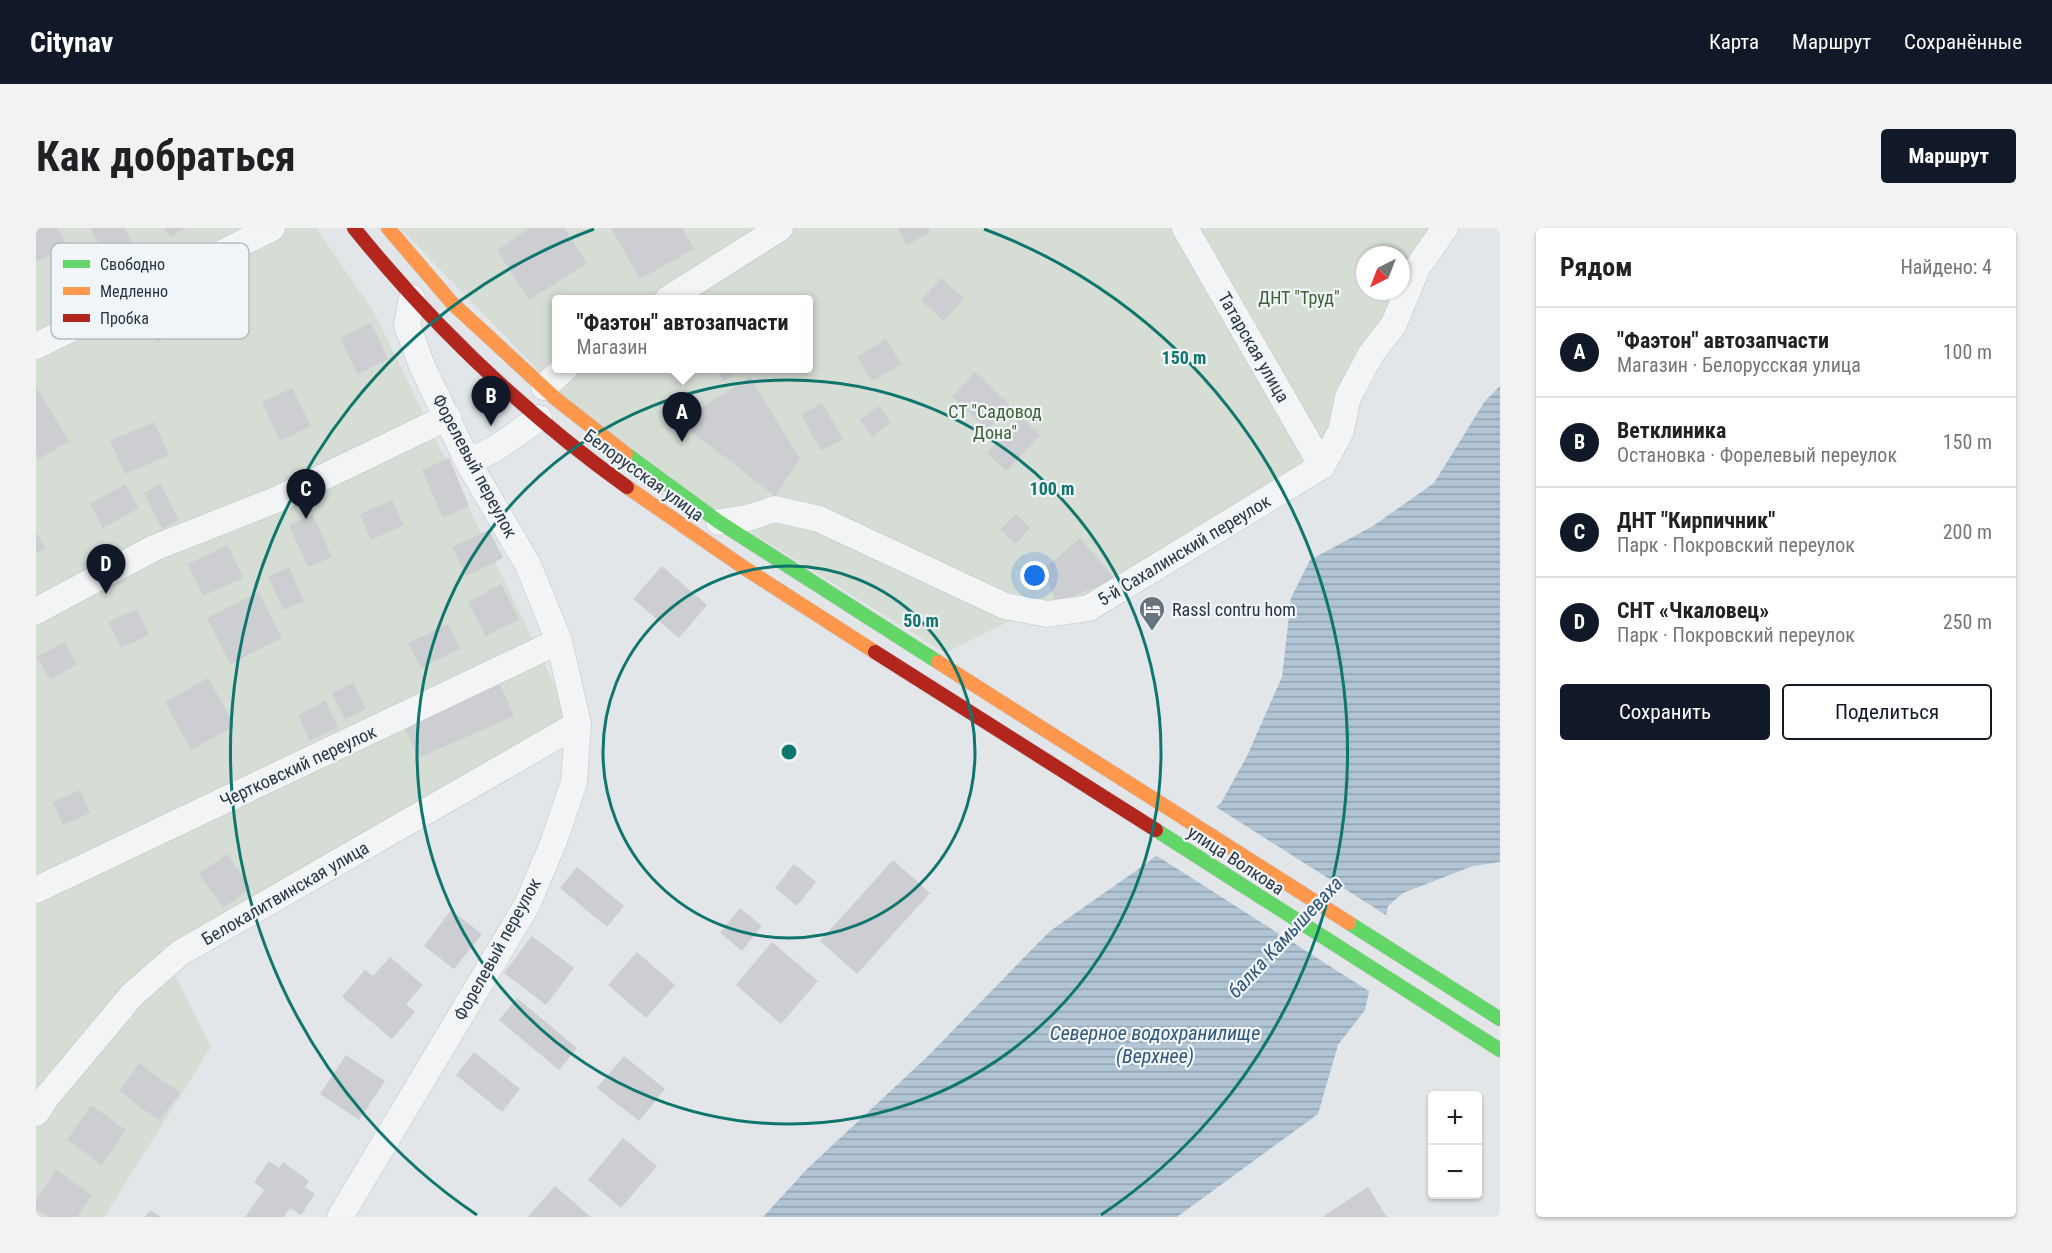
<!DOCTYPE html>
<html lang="ru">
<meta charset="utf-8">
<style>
body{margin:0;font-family:"Roboto Condensed",sans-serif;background:#f2f2f2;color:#202124}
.controls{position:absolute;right:18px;bottom:18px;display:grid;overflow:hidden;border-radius:6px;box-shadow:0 2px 4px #0004}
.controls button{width:54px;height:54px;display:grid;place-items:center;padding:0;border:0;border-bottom:2px solid #e0e0e0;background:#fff;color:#202124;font:30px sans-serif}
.compass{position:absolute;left:1320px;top:18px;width:54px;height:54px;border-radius:50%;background:#fff;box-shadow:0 2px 4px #0004;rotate:222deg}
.you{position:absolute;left:999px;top:348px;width:21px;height:21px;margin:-15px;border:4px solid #fff;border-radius:50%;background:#1a73e8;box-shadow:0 0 0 9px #1a73e833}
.badge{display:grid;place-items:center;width:39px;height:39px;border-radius:50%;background:#111827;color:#fff;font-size:20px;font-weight:700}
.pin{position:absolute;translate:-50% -50px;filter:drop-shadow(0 2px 3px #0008)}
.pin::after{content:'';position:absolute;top:32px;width:21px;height:18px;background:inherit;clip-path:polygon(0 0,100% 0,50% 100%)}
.popup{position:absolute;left:516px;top:67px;width:261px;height:78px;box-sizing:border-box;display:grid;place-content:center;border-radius:6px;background:#fff;filter:drop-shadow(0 2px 4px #0005);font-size:20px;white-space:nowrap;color:#757577}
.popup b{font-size:22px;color:#202124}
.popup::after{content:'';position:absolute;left:50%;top:100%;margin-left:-12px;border:12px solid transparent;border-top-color:#fff}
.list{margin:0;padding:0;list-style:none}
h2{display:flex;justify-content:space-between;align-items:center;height:78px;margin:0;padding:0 24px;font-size:26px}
h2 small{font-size:20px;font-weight:400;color:#757577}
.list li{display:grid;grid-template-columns:39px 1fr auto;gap:18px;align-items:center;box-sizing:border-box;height:90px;padding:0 24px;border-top:2px solid #e0e0e0}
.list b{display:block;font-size:22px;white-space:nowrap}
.list p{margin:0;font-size:20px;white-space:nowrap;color:#757577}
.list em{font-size:20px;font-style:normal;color:#757577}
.actions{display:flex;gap:12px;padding:18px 24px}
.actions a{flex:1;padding:14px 0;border:2px solid #111827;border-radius:6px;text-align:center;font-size:21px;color:#111827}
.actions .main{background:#111827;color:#fff}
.map{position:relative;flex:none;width:1464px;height:989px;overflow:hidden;border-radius:6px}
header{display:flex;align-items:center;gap:36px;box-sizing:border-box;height:84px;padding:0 30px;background:#111827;color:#fff}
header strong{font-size:28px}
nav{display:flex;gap:33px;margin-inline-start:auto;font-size:21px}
.intro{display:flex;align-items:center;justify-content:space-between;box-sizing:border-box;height:144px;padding:0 36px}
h1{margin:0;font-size:42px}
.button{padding:15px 27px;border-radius:6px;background:#111827;color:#fff;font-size:21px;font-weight:700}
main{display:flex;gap:36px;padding:0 36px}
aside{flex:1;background:#fff;border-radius:6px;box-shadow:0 2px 4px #0004}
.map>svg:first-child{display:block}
.green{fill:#d5ddd4;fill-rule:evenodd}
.water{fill:url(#water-rules)}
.pier{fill:#e3e6e9}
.building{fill:#ccced1}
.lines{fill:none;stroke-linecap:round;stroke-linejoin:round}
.street-casing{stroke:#c1c4c7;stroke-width:27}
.fast-casing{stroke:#c1c4c7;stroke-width:15}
.slow-casing{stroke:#c1c4c7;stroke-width:15}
.jam-casing{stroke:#c1c4c7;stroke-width:15}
.street{stroke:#f3f4f6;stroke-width:26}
.fast{stroke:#63d668;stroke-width:14}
.slow{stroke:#ff974d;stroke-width:14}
.jam{stroke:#b3261e;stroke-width:14}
.ring{fill:none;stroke:#0f766e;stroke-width:3}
.labels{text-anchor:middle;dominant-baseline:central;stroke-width:4.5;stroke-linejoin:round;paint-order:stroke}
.park-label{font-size:18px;fill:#416035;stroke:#f1f5f8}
.street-label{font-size:18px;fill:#283544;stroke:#f1f5f8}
.poi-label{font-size:18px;fill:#283544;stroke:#f1f5f8;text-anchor:start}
.water-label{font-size:20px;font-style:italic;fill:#30577a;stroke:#f1f5f8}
.key{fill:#f1f5f8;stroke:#b5bbc2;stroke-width:1.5}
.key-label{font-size:16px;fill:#283544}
.centre{fill:#0f766e;stroke:#f1f5f8;stroke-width:3}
.ring-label{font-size:18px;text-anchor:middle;font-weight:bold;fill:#0f766e;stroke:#f1f5f8;stroke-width:4.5;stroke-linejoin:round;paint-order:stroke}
</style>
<header>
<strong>Citynav</strong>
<nav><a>Карта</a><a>Маршрут</a><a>Сохранённые</a></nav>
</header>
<div class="intro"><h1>Как добраться</h1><a class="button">Маршрут</a></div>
<main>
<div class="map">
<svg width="1464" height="989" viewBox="0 0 1464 989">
<defs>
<pattern id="water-rules" width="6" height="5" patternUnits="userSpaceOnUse" patternTransform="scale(1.5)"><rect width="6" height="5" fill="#b1c5d5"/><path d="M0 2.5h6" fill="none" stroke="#90a1ae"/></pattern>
</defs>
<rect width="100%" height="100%" fill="#e3e6e9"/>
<path class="green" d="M0,0H280L339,86L534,488L279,637L126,721L175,819L68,989H0Z
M364,0H1416L1278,226L1082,358L980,390L909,425L658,269L529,170ZM1329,27H1365V63H1329ZM520,71H772V140H520Z"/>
<path class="water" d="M1464,158V634L1437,638L1367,665L1352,678L1329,782L1302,817L1282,886L1141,989H727L771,941L891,829L1014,703L1111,635L1185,575L1211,528L1246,449L1255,370L1274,332L1337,298L1398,255L1449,173Z"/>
<path class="pier" d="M1177,577L1353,689L1336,765L1118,626Z"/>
<path class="building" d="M0,0H21L31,17L0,34Z
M54,0H88L97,16L72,31Z
M128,0H150L134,9Z
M494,0H528L551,35L493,72L461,22Z
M575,0H646L658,21L604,51Z
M862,0H892L894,4L871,17Z
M197,41L212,77L185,89L170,53Z
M905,50L928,70L908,93L885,73Z
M133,73L147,102L121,115L106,86Z
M335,95L352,131L322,146L304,110Z
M850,111L865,136L836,153L821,129Z
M680,140H711L687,153Z
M939,144L974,177L952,202L916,169Z
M714,149L764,231L739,268L643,194Z
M0,159L33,213L3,231L0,227Z
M256,160L275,198L244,213L226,174Z
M786,175L807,211L785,223L765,187Z
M843,178L855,195L836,209L824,192Z
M985,189L1004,207L970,243L951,225Z
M118,194L133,227L89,246L74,213Z
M413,230L433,278L407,290L386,242Z
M89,256L103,280L67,300L54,276Z
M125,256L143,292L126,301L108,265Z
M356,272L368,297L335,312L324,286Z
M980,286L994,300L979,316L964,302Z
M277,287L296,329L272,339L253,297Z
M453,302L467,330L430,348L416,319Z
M0,304L9,320L0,325Z
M1044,310L1080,352L1020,374L1008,341Z
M192,317L207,350L167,368L152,336Z
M626,338L671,377L643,410L597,371Z
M253,339L268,373L248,382L232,349Z
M465,356L483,391L450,408L432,374Z
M223,364L246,410L194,436L171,390Z
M101,381L113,407L85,420L72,394Z
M412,396L424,421L385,440L372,415Z
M28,414L41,436L14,452L1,429Z
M172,450L199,498L155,522L129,474Z
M317,455L330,481L309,491L296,465Z
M464,456L478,488L382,530L368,498Z
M289,473L302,499L274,513L262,487Z
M44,562L54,585L27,597L17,574Z
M191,626L215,660L187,680L163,646Z
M857,632L894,665L821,746L784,713Z
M758,636L780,654L761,678L739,660Z
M541,639L588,678L571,699L524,660Z
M704,680L726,698L706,723L684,705Z
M415,682L446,706L418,741L388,718Z
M496,708L538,740L510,777L468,745Z
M736,714L782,753L745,796L700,757Z
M601,724L639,757L610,790L572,757Z
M354,729L387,757L370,776L379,784L356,811L306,769L329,742L337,748Z
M481,770L541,820L523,842L463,792Z
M438,824L484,861L466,884L420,847Z
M310,827L349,853L323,892L284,866Z
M588,828L629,861L603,893L561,860Z
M103,835L144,865L123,893L83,863Z
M55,877L90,902L66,937L31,912Z
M587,910L621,938L585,980L552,952Z
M233,933L243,940L247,934L273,953L269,959L279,966L265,987L254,980L248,989H209L228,962L218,954Z
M20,942L56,967L41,989H12L0,981V972Z
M519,958L555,989H492Z
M1332,959L1351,989H1286Z
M114,982L125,989H109Z"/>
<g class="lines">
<g class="street-casing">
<path id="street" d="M1149,0L1286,238
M632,71L744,0
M0,118L236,0
M508,159L529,140
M432,234L460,220L503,190
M683,294L711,290L739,281L783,291L969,378L1011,386L1053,380L1286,238L1305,203L1312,169L1335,126L1358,96L1381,40L1409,0
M0,383L118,320L242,271L412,189
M0,662L523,413
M0,885L10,870L96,767L144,725L542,496
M304,989L491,677L518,613L538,554L542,496L523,413L492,337L432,234L386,138L371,97L376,70"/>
</g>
<g class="fast-casing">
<path id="fast" d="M590,226L683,294L902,434
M1120,602L1464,822
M1313,695L1464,791"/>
</g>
<g class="slow-casing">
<path id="slow" d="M352,0L416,75L520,171L590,226
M591,259L710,341L839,424
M902,434L1313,695"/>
</g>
<g class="jam-casing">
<path id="jam" d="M318,0C397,98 488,185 591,259
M839,424L1120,602"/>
</g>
<use href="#street" class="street"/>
<use href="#fast" class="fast"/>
<use href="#slow" class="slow"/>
<use href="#jam" class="jam"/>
</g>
<g class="ring">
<circle cx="753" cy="524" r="186"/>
<circle cx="753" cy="524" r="372"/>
<path d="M441 987A558 558 0 0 1 558 1M948 1A558 558 0 0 1 1065 987"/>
</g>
<defs>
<g id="hotel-pin" transform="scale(1.35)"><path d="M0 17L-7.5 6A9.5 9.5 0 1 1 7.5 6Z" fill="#69737e" stroke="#f1f5f8"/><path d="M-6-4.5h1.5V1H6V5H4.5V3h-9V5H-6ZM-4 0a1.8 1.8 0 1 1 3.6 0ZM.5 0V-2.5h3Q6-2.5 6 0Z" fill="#fff"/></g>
</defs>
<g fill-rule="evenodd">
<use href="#hotel-pin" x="1116" y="381"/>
</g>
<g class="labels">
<g class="park-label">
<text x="1263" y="69">ДНТ "Труд"</text>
<text x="959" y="183">СТ "Садовод<tspan x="959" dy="21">Дона"</tspan></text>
</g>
<g class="street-label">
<text transform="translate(1218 119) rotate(60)">Татарская улица</text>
<text transform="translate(439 238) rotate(62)">Форелевый переулок</text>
<text transform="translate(608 247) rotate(36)">Белорусская улица</text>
<text transform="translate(1148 322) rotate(-31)">5-й Сахалинский переулок</text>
<text transform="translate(262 538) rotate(-25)">Чертковский переулок</text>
<text transform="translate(1200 632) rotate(33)">улица Волкова</text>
<text transform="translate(249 665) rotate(-30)">Белокалитвинская улица</text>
<text transform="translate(461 721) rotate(-61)">Форелевый переулок</text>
</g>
<g class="poi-label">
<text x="1136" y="381">Rassl contru hom</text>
</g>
<g class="water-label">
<text transform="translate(1249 709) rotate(-47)">балка Камышеваха</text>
<text x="1119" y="805">Северное водохранилище<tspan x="1119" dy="23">(Верхнее)</tspan></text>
</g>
</g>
<rect x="15" y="15" width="198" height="96" rx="9" class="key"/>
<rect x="27" y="32" width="27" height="8" fill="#63d668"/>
<rect x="27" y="59" width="27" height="8" fill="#ff974d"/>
<rect x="27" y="86" width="27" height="8" fill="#b3261e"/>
<g class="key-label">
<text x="64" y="42">Свободно</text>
<text x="64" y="69">Медленно</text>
<text x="64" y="96">Пробка</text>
</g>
<circle cx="753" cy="524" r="9" class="centre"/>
<g class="ring-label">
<text x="1148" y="136">150 m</text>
<text x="1016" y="267">100 m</text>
<text x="885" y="399">50 m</text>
</g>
</svg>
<div class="controls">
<button>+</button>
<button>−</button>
</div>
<svg class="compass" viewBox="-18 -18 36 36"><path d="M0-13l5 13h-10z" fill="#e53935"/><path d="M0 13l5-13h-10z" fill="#757577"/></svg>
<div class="you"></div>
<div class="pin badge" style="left:646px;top:214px">A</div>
<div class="popup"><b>&quot;Фаэтон&quot; автозапчасти</b>Магазин</div>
<div class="pin badge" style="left:455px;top:198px">B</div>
<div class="pin badge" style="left:270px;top:291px">C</div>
<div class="pin badge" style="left:70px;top:366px">D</div>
</div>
<aside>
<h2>Рядом<small>Найдено: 4</small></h2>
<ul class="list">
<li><span class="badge">A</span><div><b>&quot;Фаэтон&quot; автозапчасти</b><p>Магазин · Белорусская улица</p></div><em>100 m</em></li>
<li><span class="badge">B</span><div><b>Ветклиника</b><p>Остановка · Форелевый переулок</p></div><em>150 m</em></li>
<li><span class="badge">C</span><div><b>ДНТ &quot;Кирпичник&quot;</b><p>Парк · Покровский переулок</p></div><em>200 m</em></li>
<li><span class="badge">D</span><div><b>СНТ «Чкаловец»</b><p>Парк · Покровский переулок</p></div><em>250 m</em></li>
</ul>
<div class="actions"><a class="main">Сохранить</a><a>Поделиться</a></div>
</aside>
</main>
